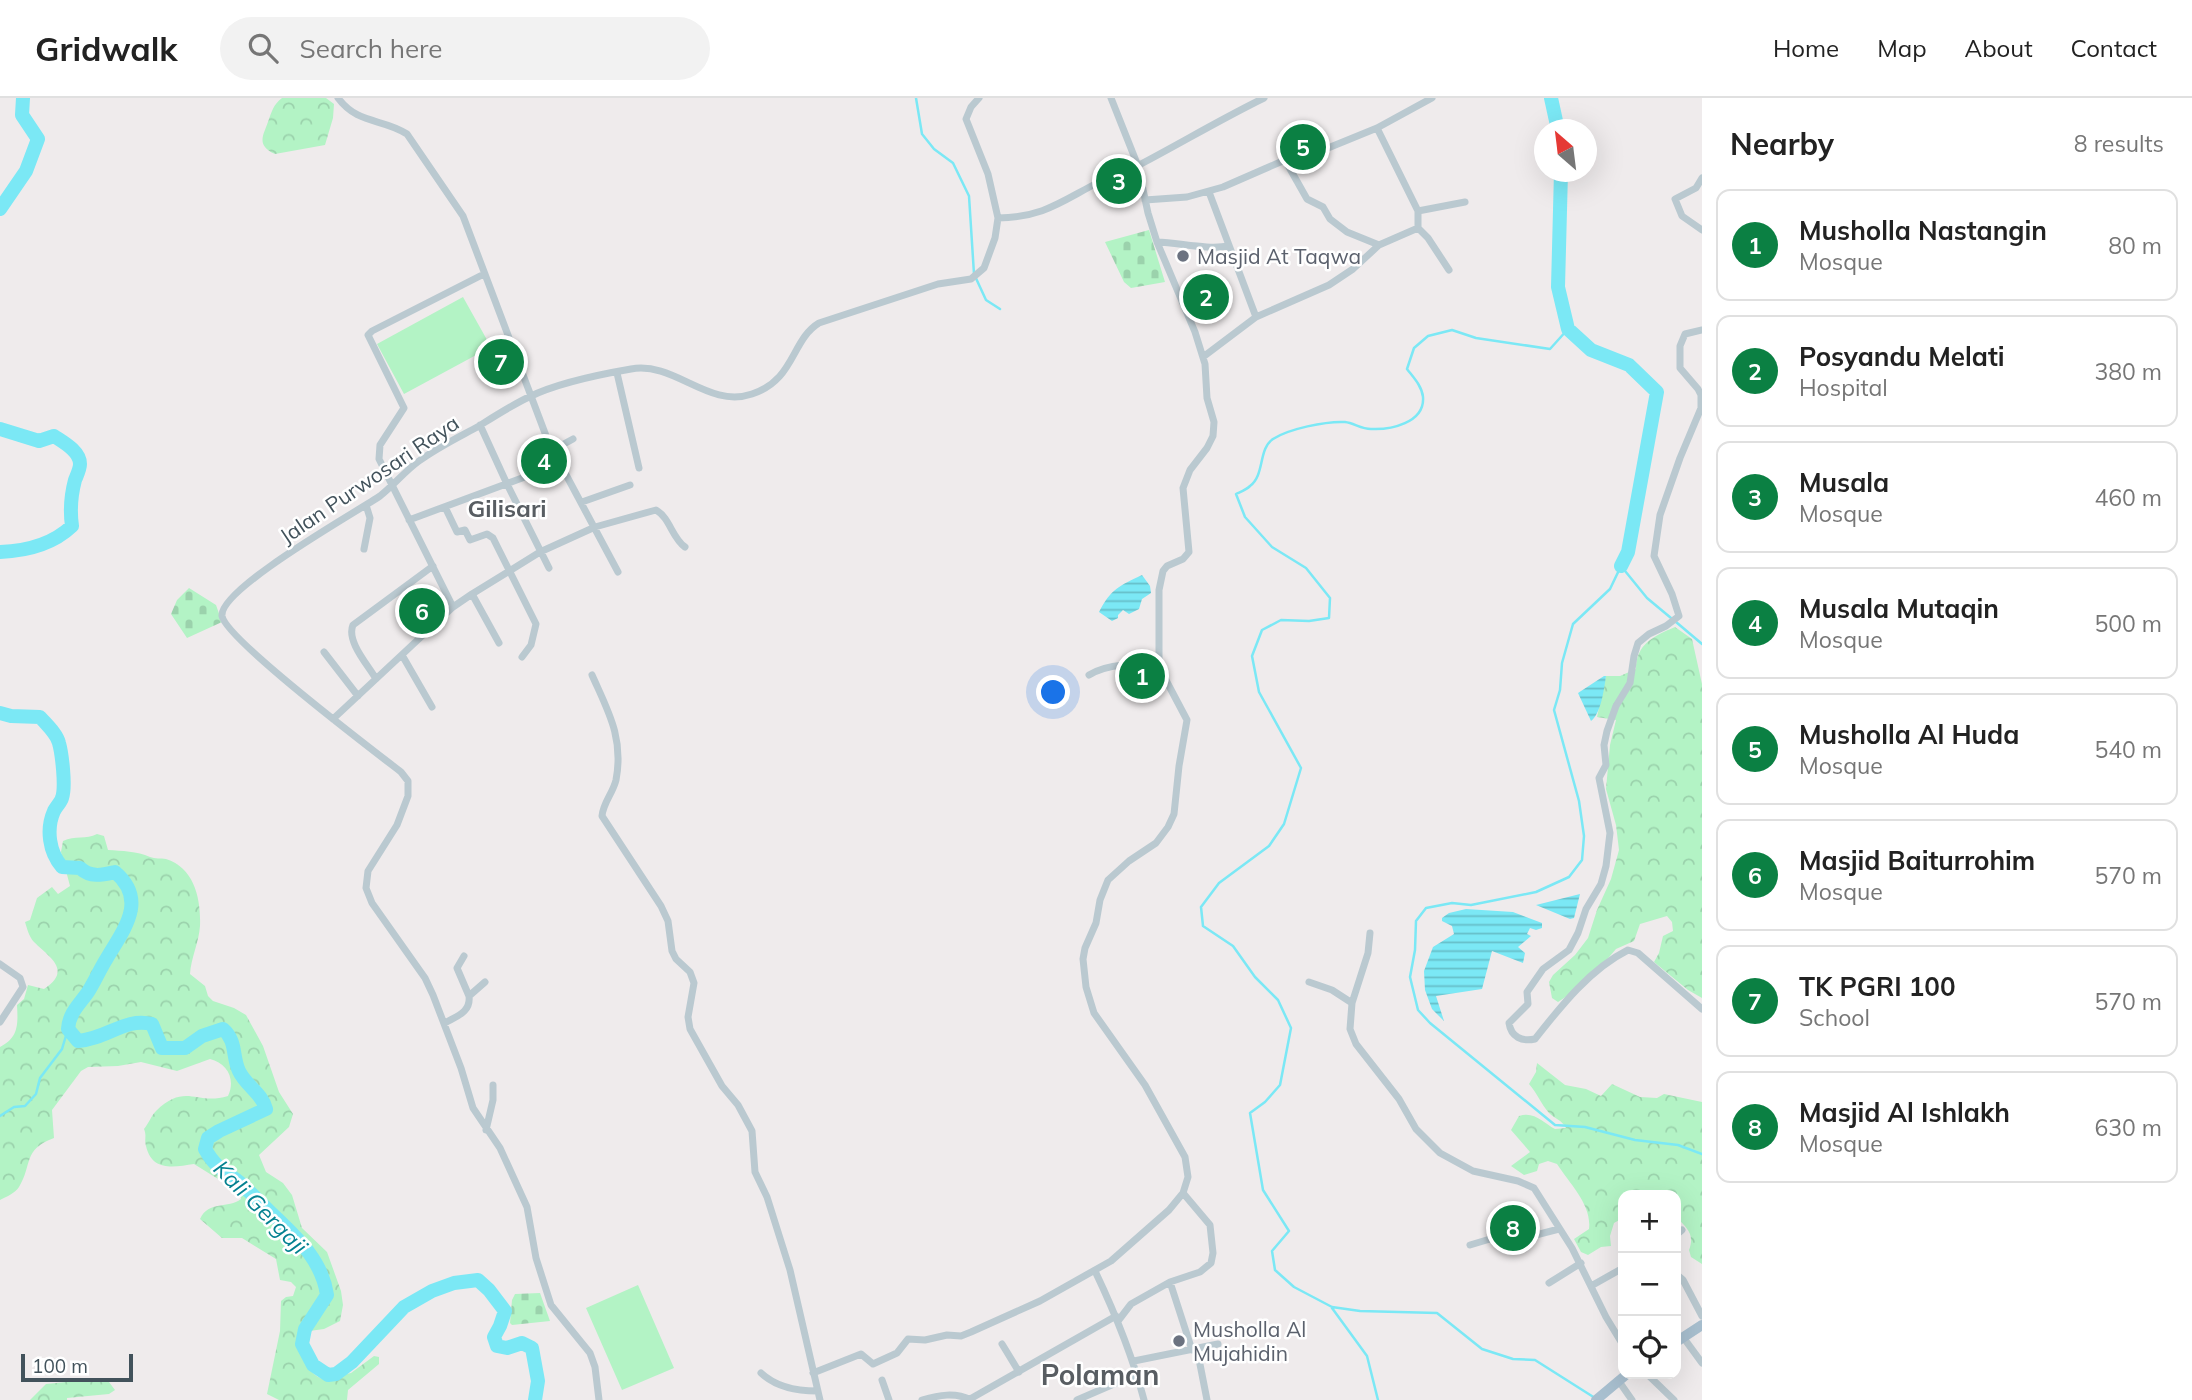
<!DOCTYPE html>
<meta charset="utf-8">
<style>
body{margin:0;font-family:Mulish,sans-serif;background:#f2f2f2;color:#222}
.controls{position:absolute;right:21px;bottom:21px;display:grid;overflow:hidden;border-radius:14px;box-shadow:0 7px 28px #0002}
.controls button{width:63px;height:63px;display:grid;place-items:center;padding:0;border:0;border-bottom:2px solid #e0e0e0;background:#fff;color:#222;font:35px sans-serif}
.compass{position:absolute;left:1534px;top:21px;width:63px;height:63px;border-radius:50%;background:#fff;box-shadow:0 7px 28px #0002;rotate:332deg}
.scale{position:absolute;left:21px;bottom:18px;width:112px;box-sizing:border-box;padding-left:7px;border:4px solid #42525b;border-top:0;font-size:19px;line-height:24px;white-space:nowrap;color:#42525b;-webkit-text-stroke:5px #fff;paint-order:stroke}
.you{position:absolute;left:1054px;top:595px;width:24px;height:24px;margin:-18px;border:5px solid #fff;border-radius:50%;background:#1a73e8;box-shadow:0 0 0 10px #1a73e833}
.badge{display:grid;place-items:center;width:46px;height:46px;border-radius:50%;background:#0b8043;color:#fff;font-size:23px;font-weight:700}
.pin{position:absolute;translate:-50% -50%;border:4px solid #fff;box-shadow:0 2px 7px #0006}
.list{margin:0;padding:0;list-style:none}
h2{display:flex;justify-content:space-between;align-items:center;height:91px;margin:0;padding:0 28px;font-size:30px}
h2 small{font-size:23px;font-weight:400;color:#767676}
.list li{display:grid;grid-template-columns:46px 1fr auto;gap:21px;align-items:center;box-sizing:border-box;height:112px;margin:0 14px 14px;padding:0 14px;border:2px solid #e0e0e0;border-radius:14px}
.list b{display:block;font-size:26px;white-space:nowrap}
.list p{margin:0;font-size:23px;white-space:nowrap;color:#767676}
.list em{font-size:23px;font-style:normal;color:#767676}
.icon{flex:none;width:38px;height:38px;fill:none;stroke:currentColor;stroke-width:2;stroke-linecap:round;stroke-linejoin:round}
.map{position:relative;flex:none;width:1702px;height:1302px;overflow:hidden}
header{display:flex;align-items:center;gap:42px;box-sizing:border-box;height:98px;padding:0 35px;background:#fff;border-bottom:2px solid #e0e0e0}
header strong{font-size:33px}
nav{display:flex;gap:38px;margin-inline-start:auto;font-size:24px}
.search{width:490px;height:63px;background:#f2f2f2;display:flex;align-items:center;gap:18px;box-sizing:border-box;padding:0 24px;border-radius:38px;color:#767676;font-size:26px}
main{display:flex}
aside{flex:1;background:#fff}
.map>svg:first-child{display:block}
.forest{fill:url(#forest-crowns)}
.cemetery{fill:url(#cemetery-stones)}
.pitch{fill:#b3f3c5}
.water{fill:url(#water-rules)}
.lines{fill:none;stroke-linecap:round;stroke-linejoin:round}
.stream{stroke:#7be8f5;stroke-width:2.5}
.river{stroke:#7be8f5;stroke-width:14}
.street{stroke:#bac9d0;stroke-width:7}
.primary{stroke:#a8bfcf;stroke-width:10}
.worship-dot{fill:#6b7280;stroke:#fff;stroke-width:2.5}
.labels{text-anchor:middle;dominant-baseline:central;stroke-width:5;stroke-linejoin:round;paint-order:stroke}
.worship-label{font-size:21px;fill:#5b616d;stroke:#fff;text-anchor:start}
.street-label{font-size:21px;fill:#42525b;stroke:#fff}
.water-label{font-size:23px;font-style:italic;fill:#038190;stroke:#fff}
.quarter-label{font-size:24px;font-weight:bold;fill:#585d62;stroke:#fff}
.district-label{font-size:28px;font-weight:bold;fill:#585d62;stroke:#fff}
</style>
<header>
<strong>Gridwalk</strong>
<div class="search"><svg class="icon" aria-label="search" viewBox="0 0 24 24"><circle cx="10" cy="10" r="6"/><path d="M15 15l6 6"/></svg>Search here</div>
<nav><a>Home</a><a>Map</a><a>About</a><a>Contact</a></nav>
</header>
<main>
<div class="map">
<svg width="1702" height="1302" viewBox="0 0 1702 1302">
<defs>
<pattern id="forest-crowns" width="20" height="18" patternUnits="userSpaceOnUse" patternTransform="scale(1.75)"><rect width="20" height="18" fill="#b3f3c5"/><path d="M2 6a3 3 0 1 1 6 0M12 15a3 3 0 1 1 6 0" fill="none" stroke="#9bd2ac"/></pattern>
<pattern id="cemetery-stones" width="16" height="16" patternUnits="userSpaceOnUse" patternTransform="scale(1.75)"><rect width="16" height="16" fill="#b3f3c5"/><path d="M2 7V4a2 2 0 0 1 4 0v3zM10 15v-3a2 2 0 0 1 4 0v3z" fill="#9bd2ac"/></pattern>
<pattern id="water-rules" width="6" height="5" patternUnits="userSpaceOnUse" patternTransform="scale(1.75)"><rect width="6" height="5" fill="#7be8f5"/><path d="M0 2.5h6" fill="none" stroke="#66bfc9"/></pattern>
</defs>
<rect width="100%" height="100%" fill="#efebec"/>
<path class="forest" d="M282,0H326L334,6L333,20L325,47L275,56C256,47 263,38 268,24C272,13 273,7 282,0Z
M1675,529L1692,541L1702,586V900L1688,892L1654,864L1659,855L1663,838L1673,833L1672,824L1667,818L1640,826L1634,843L1616,851L1604,865L1573,894L1558,904L1552,900L1549,884L1553,877L1575,857L1588,840L1597,812L1611,781L1619,752L1616,727L1606,691L1610,647L1616,622L1597,619L1606,578H1620L1636,571C1636,546 1654,538 1675,529Z
M97,736L104,738L108,752C122,753 137,753 150,759C155,761 161,760 166,761C195,770 201,802 200,828C199,844 191,860 190,876L205,888L208,898L213,903L234,910L246,917L263,948L279,994L293,1016L289,1029L259,1057L266,1074L283,1085L292,1097L302,1130L327,1154L341,1193L343,1207L340,1223L324,1231L302,1234C298,1252 304,1273 322,1281L351,1275L374,1258L379,1259V1266L348,1292L347,1302H279L267,1296L280,1233L281,1203L286,1199L293,1198L296,1189L291,1184L280,1182L276,1161L242,1140H222L200,1121C209,1102 228,1111 241,1101L239,1094L194,1066C174,1069 152,1074 146,1048C144,1041 147,1038 144,1031C149,1025 151,1018 156,1013C186,984 196,1008 228,998C236,981 227,965 210,961L177,973L141,964L118,968L88,969L81,973L52,1012L54,1040C22,1052 33,1066 19,1089C15,1095 6,1099 0,1102V949C19,940 18,925 17,907L24,901L28,887L44,891C73,872 49,859 34,844C29,839 27,830 25,824L30,822L37,800L52,789L58,796L70,788L61,754L63,743C75,737 86,742 97,736Z
M1537,965L1565,987L1586,991L1601,998L1612,986L1640,999L1657,1000L1664,996L1702,1004V1166L1691,1159L1689,1152C1695,1136 1687,1130 1676,1119V1097H1623V1120L1614,1125L1610,1138L1611,1148L1601,1149L1588,1157L1581,1154L1574,1141L1589,1131C1592,1107 1570,1086 1557,1066L1548,1063L1539,1066L1537,1073L1524,1077L1511,1068L1530,1054L1511,1032L1519,1018C1535,1013 1543,1025 1555,1031L1566,1030C1562,1022 1555,1021 1549,1015C1541,1006 1537,995 1529,986L1536,974Z
M106,1280L115,1292L109,1296L67,1300V1302H30L46,1286Z"/>
<path class="cemetery" d="M1149,132L1165,184L1131,190L1124,184L1105,144Z
M189,490L216,507L222,524L187,540L171,516L177,502Z
M540,1195L550,1223L512,1227L510,1225L512,1202L515,1196Z"/>
<path class="pitch" d="M463,199L491,249L404,296L377,246Z
M638,1187L674,1270L622,1292L586,1210Z"/>
<path class="water" d="M1142,477L1150,488L1151,495L1142,501L1139,511L1129,516L1123,512L1118,517V520L1112,523L1099,514C1111,491 1119,488 1142,477Z
M1604,578H1606C1604,591 1601,616 1591,623L1578,595Z
M1580,796L1574,820L1570,821L1536,807Z
M1466,811L1513,814L1542,825V830L1536,832L1530,830L1527,836L1531,838L1518,849L1525,855L1523,865L1492,853L1482,891L1436,898L1444,923L1432,911L1425,892L1424,873L1433,849L1454,836L1452,828L1442,823V820L1449,815Z"/>
<g class="lines">
<path class="stream" d="M916,0L922,36L934,51L953,65L969,98L974,176L986,202L1000,211
M1568,231L1550,251L1476,240L1452,232L1428,238L1414,250L1407,271C1413,279 1422,288 1423,299C1425,325 1390,332 1371,331C1361,331 1354,325 1345,324C1326,323 1288,331 1273,341C1258,351 1265,377 1250,388C1246,392 1240,394 1236,396L1245,419L1272,449L1306,470L1330,500L1329,520L1309,523L1281,522L1262,532L1252,558L1259,594L1301,670L1284,726L1269,748L1219,785L1201,809L1203,828L1233,848L1255,879L1278,902L1291,930L1280,987L1265,1004L1250,1015L1263,1092L1289,1133L1272,1153L1275,1172L1294,1189L1332,1209L1360,1213L1437,1215L1482,1251L1513,1261L1535,1262L1595,1300
M1671,520L1647,500L1621,468L1610,491L1573,526L1562,565L1560,592L1554,612L1579,703L1584,738L1582,762L1569,779L1536,794L1471,807L1452,805L1426,810L1416,823L1415,852L1410,879L1418,912L1430,925L1555,1027L1585,1029L1635,1042L1678,1047L1702,1056
M1676,524L1702,546
M0,1018L14,1009L25,1008L36,996L40,980L62,951L68,931
M1332,1210L1367,1258L1378,1302"/>
<path class="river" d="M1551,0L1558,32
M1561,74L1558,189L1568,231L1591,252L1629,267L1657,294L1628,454L1621,468
M0,111L26,73L38,41L22,17L23,0
M0,331L39,343L54,338C63,344 80,353 80,366C80,371 77,377 75,382C71,397 70,414 72,428C53,446 27,453 0,454
M0,615L11,618L40,619C47,627 57,636 59,645C62,656 66,689 62,700C61,704 56,709 54,713C46,731 49,754 62,769L80,770C91,780 102,777 115,774C148,802 124,831 107,860C100,871 95,883 88,894C79,907 69,915 68,931L78,943C107,941 125,919 152,926L162,950H185L202,938L223,931C237,943 232,958 239,973C246,988 262,995 266,1011L219,1033L208,1040L205,1051C215,1069 223,1072 239,1084C250,1094 260,1104 270,1114C295,1138 322,1161 327,1197L305,1231L302,1246L313,1267L328,1277L336,1276L352,1264L404,1209L432,1193L454,1185L478,1182L489,1192L505,1213L500,1228L494,1239L497,1248L507,1250L522,1245L532,1250L538,1283L535,1302"/>
<path class="street" d="M338,0C358,27 383,20 407,36L463,118L548,343L618,474
M1285,62L1307,101L1323,109L1330,121L1347,134L1379,147
M1702,80L1696,90L1675,101L1682,118L1702,132
M1209,94L1256,219
M1145,102L1187,99L1223,89L1285,62L1328,50L1377,30L1432,0
M1418,113L1465,104
M998,120C1044,119 1060,104 1099,84C1112,77 1126,74 1139,67C1181,45 1221,21 1264,0
M1418,130L1428,140L1449,172
M1157,144C1181,145 1207,152 1229,148
M1702,232L1685,236L1680,248V270L1698,291L1701,297V310L1680,360L1660,417L1654,458L1672,496L1679,518L1666,528L1649,536L1638,545L1634,558L1630,585L1616,608L1607,633L1604,647L1606,667L1599,680L1610,735L1606,768L1601,786L1586,811L1578,835L1569,852L1543,871L1527,894L1528,906L1509,925C1511,939 1522,944 1535,941C1561,908 1590,871 1628,852L1638,855L1702,911
M1203,259L1256,219L1329,187L1353,171L1379,147L1418,130V113L1377,30
M617,275L639,370
M480,327L507,386L549,470
M555,358L562,347L573,341
M582,404L630,387
M445,409L457,434L465,432L470,442L487,436L493,440L536,526L531,547L522,559
M409,422L530,377L558,364
M364,451L370,420L366,407
M472,496L499,545
M453,509L379,361L380,347L404,310L368,237L372,233L484,176
M324,554L358,598
M402,557L432,609
M592,577C608,613 624,640 616,682C613,695 603,705 602,718L661,808L668,823L672,853L676,861L690,874L694,885L688,919L690,931L722,988L738,1007L752,1033L755,1074L767,1099L790,1172L820,1302
M1089,577C1107,566 1138,564 1159,569
M376,581C368,567 346,543 353,527L433,468
M333,621L453,509L472,496L540,454L595,429L656,412C670,420 672,440 685,449
M1370,835L1368,855L1352,905L1350,931L1356,946L1399,1001L1416,1031L1440,1055L1473,1073L1518,1083L1534,1090L1572,1150L1606,1219L1623,1247
M464,858L457,870L469,898
M0,866L20,880L23,889L0,924
M1309,884L1332,892L1352,905
M445,925C457,918 471,914 469,898L485,884
M486,1032L493,1002V987
M1676,1137L1682,1132
M1470,1147L1490,1141L1517,1142L1559,1131
M1095,1173C1115,1215 1132,1256 1144,1302
M1676,1176L1683,1182L1702,1218
M1170,1184L1192,1252
M1549,1185L1581,1165
M1591,1188L1623,1170
M1118,1223L1131,1206L1170,1184L1200,1174L1211,1165L1213,1155L1210,1127L1183,1095
M1683,1239L1702,1265
M1002,1246L1019,1274
M1197,1251L1207,1302
M1134,1263L1218,1246
M761,1275C776,1289 797,1293 817,1293
M813,1275L861,1256L873,1266L897,1255L908,1241L925,1242L947,1237L961,1238L971,1234L1040,1203L1111,1163L1169,1112L1183,1095L1188,1079L1185,1059L1145,987L1094,915L1086,889L1083,861L1085,850L1096,825L1100,802L1108,782L1129,763L1156,745L1168,729L1174,716L1179,668L1187,622L1159,569V492L1163,473L1167,468L1183,461L1189,454L1183,390L1190,372L1207,350L1213,338L1214,324L1207,300L1205,266L1195,234L1157,144L1148,115L1138,68L1111,0
M1647,1276L1674,1302
M882,1282L889,1302
M1618,1282L1632,1302
M970,1301L1116,1218
M599,1302L595,1269L590,1255L551,1207L536,1160L527,1109L500,1050L473,1010L461,970L433,897L425,880L372,805L366,790L368,773L397,727L408,698V683L401,674C374,653 226,541 222,518C219,491 355,415 380,398C394,387 405,373 419,363C438,349 459,339 479,328C495,318 512,307 529,299C555,286 602,276 631,271C675,263 708,311 752,296C795,282 791,242 819,225L938,186L971,181L984,170L995,140L998,120L988,76L966,21L971,9L979,0
M922,1302C939,1297 955,1294 971,1302
M1077,1302L1137,1276"/>
<path class="primary" d="M1676,1244L1702,1227
M1596,1302L1627,1276"/>
</g>
<g class="worship-dot">
<circle cx="1183" cy="158" r="7"/>
<circle cx="1179" cy="1243" r="7"/>
</g>
<g class="labels">
<g class="worship-label">
<text x="1197" y="158">Masjid At Taqwa</text>
<text x="1193" y="1231">Musholla Al<tspan x="1193" dy="24">Mujahidin</tspan></text>
</g>
<g class="street-label">
<text transform="translate(369 381) rotate(-34)">Jalan Purwosari Raya</text>
</g>
<g class="water-label">
<text transform="translate(261 1109) rotate(45)">Kali Gergaji</text>
</g>
<g class="quarter-label">
<text x="507" y="410">Gilisari</text>
</g>
<g class="district-label">
<text x="1100" y="1276">Polaman</text>
</g>
</g>
</svg>
<div class="controls">
<button>+</button>
<button>−</button>
<button><svg class="icon" aria-label="locate" viewBox="0 0 24 24"><circle cx="12" cy="12" r="6"/><path d="M12 2v4M12 18v4M2 12h4M18 12h4"/></svg></button>
</div>
<svg class="compass" viewBox="-18 -18 36 36"><path d="M0-13l5 13h-10z" fill="#e53935"/><path d="M0 13l5-13h-10z" fill="#767676"/></svg>
<div class="scale">100 m</div>
<div class="you"></div>
<div class="pin badge" style="left:1142px;top:578px">1</div>
<div class="pin badge" style="left:1206px;top:199px">2</div>
<div class="pin badge" style="left:1119px;top:83px">3</div>
<div class="pin badge" style="left:544px;top:363px">4</div>
<div class="pin badge" style="left:1303px;top:49px">5</div>
<div class="pin badge" style="left:422px;top:513px">6</div>
<div class="pin badge" style="left:501px;top:264px">7</div>
<div class="pin badge" style="left:1513px;top:1130px">8</div>
</div>
<aside>
<h2>Nearby<small>8 results</small></h2>
<ul class="list">
<li><span class="badge">1</span><div><b>Musholla Nastangin</b><p>Mosque</p></div><em>80 m</em></li>
<li><span class="badge">2</span><div><b>Posyandu Melati</b><p>Hospital</p></div><em>380 m</em></li>
<li><span class="badge">3</span><div><b>Musala</b><p>Mosque</p></div><em>460 m</em></li>
<li><span class="badge">4</span><div><b>Musala Mutaqin</b><p>Mosque</p></div><em>500 m</em></li>
<li><span class="badge">5</span><div><b>Musholla Al Huda</b><p>Mosque</p></div><em>540 m</em></li>
<li><span class="badge">6</span><div><b>Masjid Baiturrohim</b><p>Mosque</p></div><em>570 m</em></li>
<li><span class="badge">7</span><div><b>TK PGRI 100</b><p>School</p></div><em>570 m</em></li>
<li><span class="badge">8</span><div><b>Masjid Al Ishlakh</b><p>Mosque</p></div><em>630 m</em></li>
</ul>
</aside>
</main>
